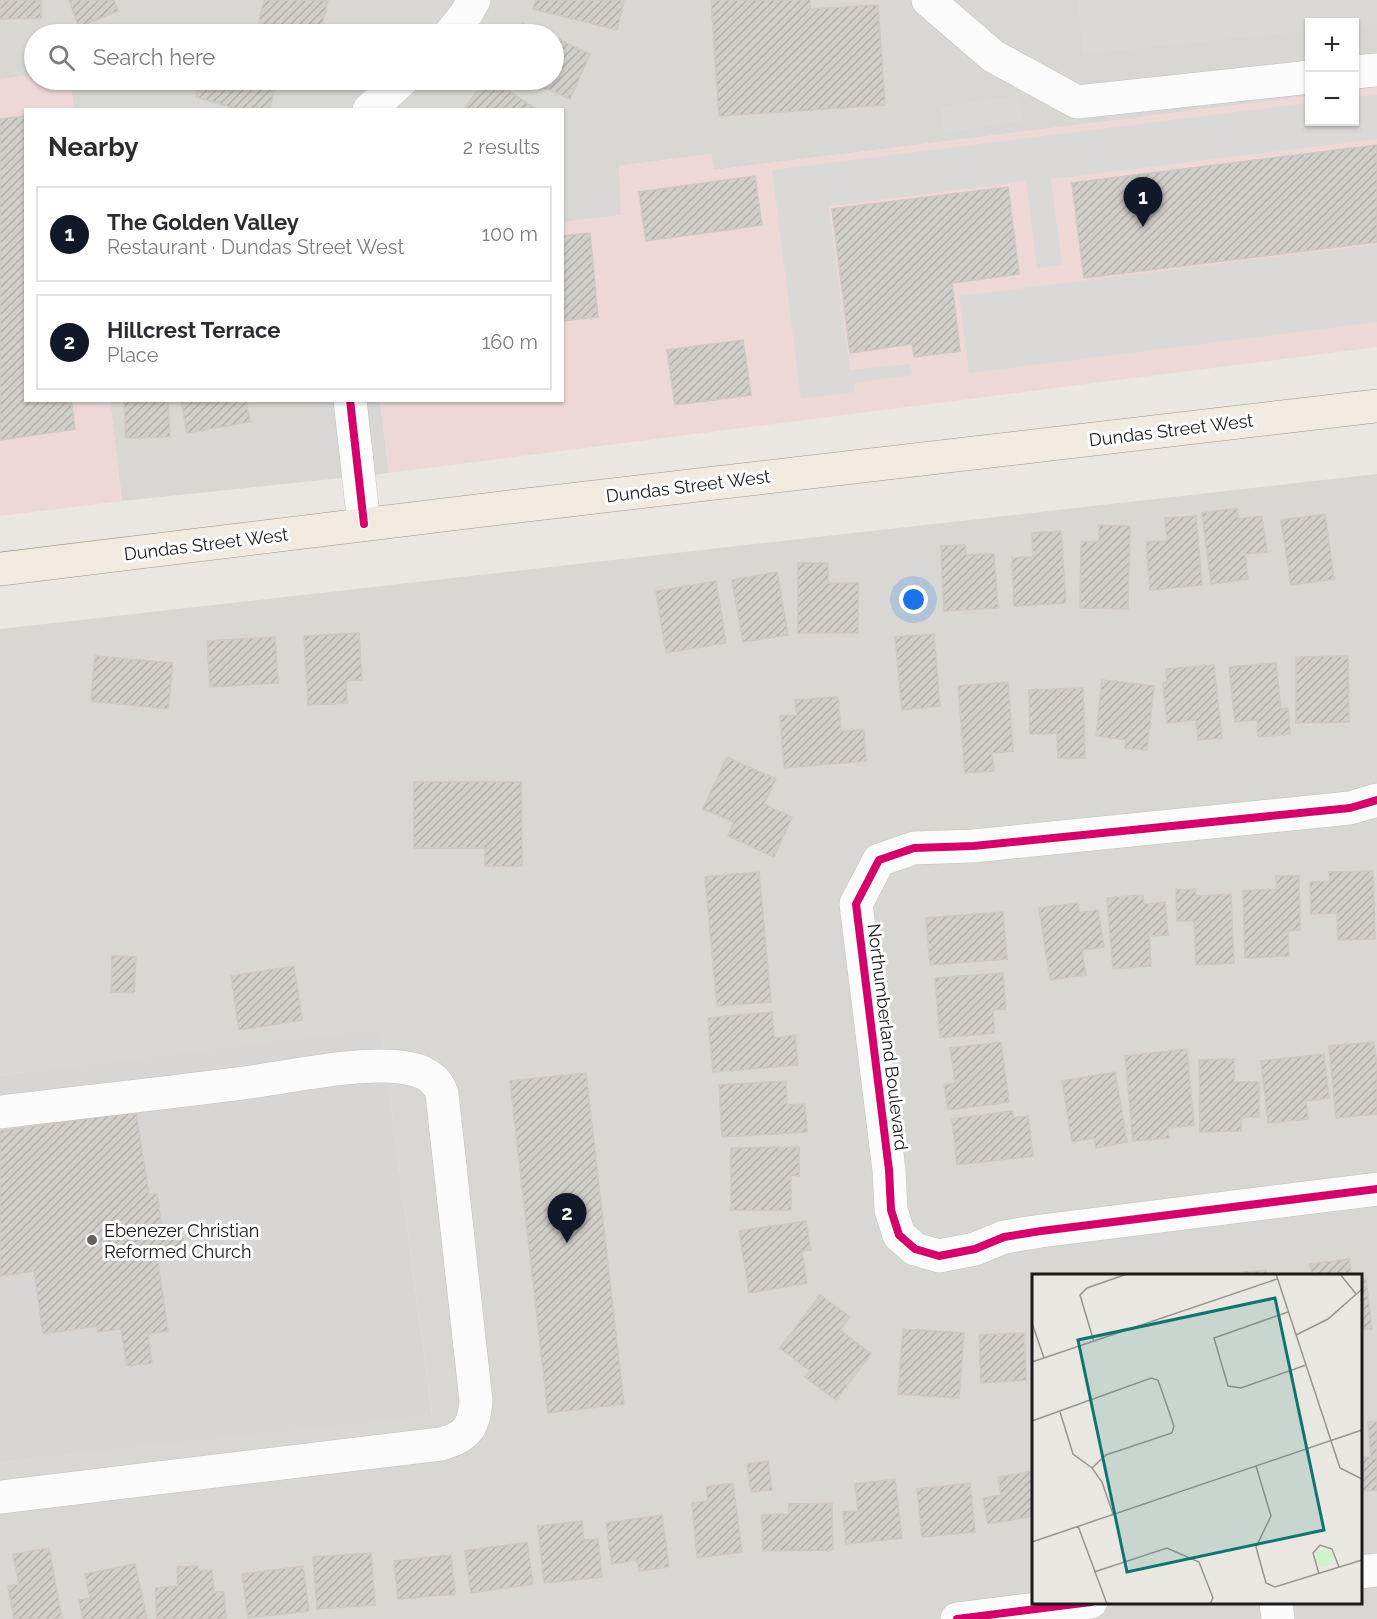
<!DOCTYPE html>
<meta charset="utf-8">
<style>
body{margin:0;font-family:Raleway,sans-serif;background:#f2f2f3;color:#2b2b33}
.controls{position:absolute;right:18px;top:18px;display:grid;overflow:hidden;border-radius:0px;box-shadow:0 2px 4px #0004}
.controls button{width:54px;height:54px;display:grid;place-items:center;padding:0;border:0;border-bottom:2px solid #e1e1e2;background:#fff;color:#2b2b33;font:30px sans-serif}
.you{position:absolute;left:914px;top:600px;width:21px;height:21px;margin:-15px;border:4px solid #fff;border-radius:50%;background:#1a73e8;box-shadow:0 0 0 9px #1a73e833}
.badge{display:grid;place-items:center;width:39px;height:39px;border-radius:50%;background:#111827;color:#fff;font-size:20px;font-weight:700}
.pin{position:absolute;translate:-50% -50px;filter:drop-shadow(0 2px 3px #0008)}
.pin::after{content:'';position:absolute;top:32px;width:21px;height:18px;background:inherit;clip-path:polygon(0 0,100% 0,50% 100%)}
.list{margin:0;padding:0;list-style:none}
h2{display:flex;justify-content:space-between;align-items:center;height:78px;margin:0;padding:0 24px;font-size:26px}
h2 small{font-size:20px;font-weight:400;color:#7c7c81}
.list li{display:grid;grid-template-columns:39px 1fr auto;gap:18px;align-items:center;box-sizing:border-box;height:96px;margin:0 12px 12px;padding:0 12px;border:2px solid #e1e1e2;border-radius:0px}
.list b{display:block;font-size:22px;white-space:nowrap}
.list p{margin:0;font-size:20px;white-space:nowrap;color:#7c7c81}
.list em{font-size:20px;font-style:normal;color:#7c7c81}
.icon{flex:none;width:33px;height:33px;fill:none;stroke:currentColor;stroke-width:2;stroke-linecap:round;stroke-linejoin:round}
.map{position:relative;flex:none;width:1377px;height:1619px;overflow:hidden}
.search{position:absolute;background:#fff;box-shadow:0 2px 4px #0004;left:24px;top:24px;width:540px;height:66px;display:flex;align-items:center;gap:15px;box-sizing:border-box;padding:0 21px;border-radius:33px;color:#7c7c81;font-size:22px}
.panel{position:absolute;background:#fff;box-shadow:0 2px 4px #0004;left:24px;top:108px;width:540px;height:294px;border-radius:0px}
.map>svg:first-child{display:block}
.residential{fill:#d9d7d4;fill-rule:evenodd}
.commercial{fill:#edd8d6}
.religious{fill:#d8d6d4}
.parking{fill:#dad9d7}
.building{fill:url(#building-hatch);stroke:#cdc8c4;stroke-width:1.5}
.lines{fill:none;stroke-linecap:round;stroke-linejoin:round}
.minor-casing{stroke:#c2c1bf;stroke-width:34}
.major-casing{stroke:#9f9380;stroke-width:34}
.minor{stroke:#fcfbfb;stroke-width:33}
.major{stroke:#f0eae1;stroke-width:33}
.cycleway-casing{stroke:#fff;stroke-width:11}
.cycleway{stroke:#d6006c;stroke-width:8}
.poi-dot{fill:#636261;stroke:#fff;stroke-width:2}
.labels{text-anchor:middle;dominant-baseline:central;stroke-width:6;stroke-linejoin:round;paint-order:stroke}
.street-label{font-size:18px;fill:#1b1b1b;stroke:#fff}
.poi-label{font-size:18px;fill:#1b1b1b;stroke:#fff;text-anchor:start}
.inset-road{fill:none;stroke:#979592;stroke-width:1.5}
.view{fill:#0f766e;fill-opacity:0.15;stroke:#0f766e;stroke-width:3}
.inset-edge{fill:none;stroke:#1b1b1b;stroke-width:3}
</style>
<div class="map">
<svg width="1377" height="1619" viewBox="0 0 1377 1619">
<defs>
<pattern id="building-hatch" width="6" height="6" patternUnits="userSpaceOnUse" patternTransform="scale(1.5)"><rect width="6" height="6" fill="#d1cdc9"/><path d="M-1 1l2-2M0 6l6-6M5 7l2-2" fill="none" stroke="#b3afac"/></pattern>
</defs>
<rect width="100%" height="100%" fill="#eae7e2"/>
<path class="residential" d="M0,0H1377V87L1355,90L1354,22H1310L1309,96L714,170L711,154L619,166L622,215L563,222L562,110L74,109L70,80H554V34H34V75L0,79Z
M110,401H380L389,473L122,501Z
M1377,474V1619H0V1463L432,1414L381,1030L0,1075V629ZM1034,1276H1360V1602H1034Z"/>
<path class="commercial" d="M34,75V80H70L74,109L26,110V400L110,401L122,501L0,516V79Z
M1377,87V347L389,473L380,401L562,400L563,222L621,215L619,166L711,154L714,170L1309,96L1310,122H1354L1355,90Z"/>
<path class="religious" d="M381,1029L432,1415L0,1463V1075Z"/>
<path class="parking" d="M1077,0H1377V24L1355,26L1354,22H1310L1309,31L1083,54Z
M1019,95L1023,121L944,133L940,107Z
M1377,95V139L1051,179L1062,265L1037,268L1026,181L829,206L850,370L910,364L912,375L854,383L855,392L801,399L772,170L1309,103L1310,122H1354L1355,97Z
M1377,244V322L969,373L959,296Z"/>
<path class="building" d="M0,0H41V18L0,19Z
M69,0H114L118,11L79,27Z
M264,0H328L320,34L298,31L297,34H256Z
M536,0H624L617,30L533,9Z
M711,0H810V9L878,5L885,105L719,116Z
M522,23L547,34H517Z
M554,37L590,54L570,99L526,80H554Z
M200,80H277L269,110H241L196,97Z
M484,80H493L537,110H464Z
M26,116V400H71L75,429L0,440V119Z
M1377,145V242L1084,278L1072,183Z
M755,176L762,225L646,241L639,192Z
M1008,187L1019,274L952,283L960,351L914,357L912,344L850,353L832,209Z
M590,233L598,317L562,321V236Z
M743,340L751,395L675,405L667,350Z
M124,400H168L170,437L126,438Z
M181,400H246L250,422L187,433Z
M1237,508L1238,519L1262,516L1267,552L1245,554L1248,579L1211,584L1202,513Z
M1325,514L1334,579L1291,585L1281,520Z
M1196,516L1202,585L1150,590L1146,542L1167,541L1165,518Z
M1099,525L1130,526L1128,609L1080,608L1081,542H1099Z
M1061,531L1066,603L1014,606L1012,558L1033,557L1032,533Z
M965,545L966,555L994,554L998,608L944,611L941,546Z
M798,563H828V583H858V633H798Z
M777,572L788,635L743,642L732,580Z
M716,581L726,643L666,653L656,591Z
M359,633L362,680L346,681L347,703L308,705L304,636Z
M934,634L940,706L902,710L895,637Z
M275,637L278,683L210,687L207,641Z
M95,656L173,663L168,709L91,701Z
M1348,656L1349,722L1296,723V657Z
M1276,663L1281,709L1288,708L1290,734L1258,737L1257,720L1235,722L1229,667Z
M1214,665L1222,738L1198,740L1196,720L1167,723L1163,683L1167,682L1166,669Z
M1102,680L1154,686L1147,750L1125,748L1126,740L1096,736Z
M1008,682L1013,751L992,753L994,771L965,773L958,686Z
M1083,688L1085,758H1058L1057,733L1030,734L1029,690Z
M838,697L841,731L864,730L866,761L784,768L780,716L797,715L795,700Z
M727,757L776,779L764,804L792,817L774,857L728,836L734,822L703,809Z
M414,782H521L522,866H485V848H414Z
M1373,871L1375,939L1338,940L1337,913L1311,914L1310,882L1330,881L1329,872Z
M759,872L771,1002L717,1006L705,877Z
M1276,876H1299L1300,930L1288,931L1289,956L1245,958L1243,891L1277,889Z
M1195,889L1196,896L1231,894L1234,963L1196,965L1194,921H1177L1176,890Z
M1143,895L1144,904L1165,902L1168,935L1149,936L1151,966L1113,969L1107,898Z
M1078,903L1079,913L1098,910L1104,947L1082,950L1086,975L1050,980L1039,908Z
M1003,912L1007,959L930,965L926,918Z
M112,956L136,957L134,993L111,992Z
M294,966L302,1020L239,1030L231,976Z
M1003,973L1006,1009L993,1010L994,1033L940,1038L935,978Z
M772,1012L774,1038L795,1035L798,1065L713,1072L708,1018Z
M1001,1042L1009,1102L948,1110L944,1085L955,1083L950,1048Z
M1374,1042L1377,1065V1114L1336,1118L1329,1046Z
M1187,1049L1194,1125L1168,1128L1169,1138L1133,1141L1125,1056Z
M1324,1054L1329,1098L1306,1101L1308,1119L1268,1123L1261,1061Z
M1234,1059V1082H1259V1117H1241V1131L1200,1132L1199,1060Z
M1115,1072L1127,1142L1096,1148L1094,1138L1072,1142L1062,1081Z
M586,1073L624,1404L548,1413L510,1081Z
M786,1081L787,1105L805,1104L807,1132L722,1137L719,1085Z
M1012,1111L1013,1118L1028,1116L1033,1156L957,1165L952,1119Z
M136,1112L149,1194H157L162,1228L181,1225L185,1252L157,1256L168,1331L148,1334L152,1363L127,1366L121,1329L98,1332L97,1326L43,1334L34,1271L0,1276V1131Z
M799,1147V1176L791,1175V1210H731V1148Z
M806,1221L811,1250L802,1251L807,1283L749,1293L739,1231Z
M1349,1259L1351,1276H1312L1310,1264Z
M1266,1270L1267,1276H1244V1272Z
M1360,1279H1366L1372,1329L1360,1330Z
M820,1295L850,1317L840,1330L871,1354L836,1400L805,1377L810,1371L780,1348Z
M903,1329L964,1333L959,1398L898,1394Z
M1024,1333L1026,1380L981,1383L979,1335Z
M1368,1422H1377V1490L1360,1491V1458L1371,1457Z
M768,1461L772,1490L751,1492L747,1464Z
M1034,1471V1516L988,1524L983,1498L1001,1495L998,1477Z
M895,1479L902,1538L846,1544L843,1512L858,1511L855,1484Z
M733,1483L742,1552L697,1558L692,1503L708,1501L706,1487Z
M970,1483L975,1532L922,1537L917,1489Z
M832,1503L833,1550L763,1551L762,1515L789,1514V1504Z
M662,1515L669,1567L639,1571L637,1560L612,1564L606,1523Z
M582,1521L584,1540L598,1539L602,1577L544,1583L538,1526Z
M527,1542L533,1584L471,1593L465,1551Z
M49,1548L62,1619H14L8,1586L19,1584L13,1554Z
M371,1553L375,1605L317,1609L313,1557Z
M451,1555L455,1594L398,1599L394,1561Z
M135,1564L147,1619H83L79,1600L90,1598L85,1574Z
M198,1566V1571L212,1570L214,1592H224L226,1619H157L155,1588L178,1586L177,1567Z
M303,1566L309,1611L248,1618L242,1574Z"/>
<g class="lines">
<g class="minor-casing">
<path id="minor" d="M928,0L993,56L1077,102L1310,77
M450,34L466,14L474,0
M1354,72L1377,70
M369,110L402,80
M350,400L364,524
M1377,800L1350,808L973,846L914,848L879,860L856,904L889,1170L891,1210L899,1235L915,1249L939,1256L975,1249L1004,1237L1041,1231L1377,1189
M0,1112C83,1102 167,1093 250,1082C294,1076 357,1062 400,1067C419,1069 436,1075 442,1094L476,1401C474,1427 467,1437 441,1444L0,1497
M1360,1572L1377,1570
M1276,1602L1278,1619
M957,1619L1091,1602"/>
</g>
<g class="major-casing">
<path id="major" d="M0,569L518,506L1377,406"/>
</g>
<use href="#minor" class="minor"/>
<use href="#major" class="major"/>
<g class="cycleway-casing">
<path id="cycleway" d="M350,400L364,524
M1377,800L1350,808L973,846L914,848L879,860L856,904L889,1170L891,1210L899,1235L915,1249L939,1256L975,1249L1004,1237L1041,1231L1377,1189
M957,1619L1091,1602"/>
</g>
<use href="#cycleway" class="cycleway"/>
</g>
<circle class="poi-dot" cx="92" cy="1240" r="6"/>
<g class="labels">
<g class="street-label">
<text transform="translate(1171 430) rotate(-7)">Dundas Street West</text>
<text transform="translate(688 486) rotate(-7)">Dundas Street West</text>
<text transform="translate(206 544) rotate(-7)">Dundas Street West</text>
<text transform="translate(888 1037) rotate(83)">Northumberland Boulevard</text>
</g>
<g class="poi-label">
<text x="104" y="1230">Ebenezer Christian<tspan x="104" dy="21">Reformed Church</tspan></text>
</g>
</g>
<g transform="translate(1032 1274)">
<rect width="330" height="330" fill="#eae7e2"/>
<path d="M283 284a9 9 0 1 1 18 0a9 9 0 1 1-18 0Z" fill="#cef3cc"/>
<path class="inset-road" d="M244,0L308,194L330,205M308,0L324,20M256,38L182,64L196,112L209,114L274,91M0,49L12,84M264,61L296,45L330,15M62,68L48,21L55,14L95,0M0,88L245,5M28,138L41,180L60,194L70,208L81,240M0,147L119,104L126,106L142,152L140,159L74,181L60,194M224,192L239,242L224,273L234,309L243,313L330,286M46,252L75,330M0,268L330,156M62,298L135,274L167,288L181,324L178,330M287,300L281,279L288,271L300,275L307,293"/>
<path class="view" d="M243,24L292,256L95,298L46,66Z"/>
<rect width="330" height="330" class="inset-edge"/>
</g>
</svg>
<div class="controls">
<button>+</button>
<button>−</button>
</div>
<div class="you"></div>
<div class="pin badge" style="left:1143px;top:227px">1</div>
<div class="pin badge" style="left:567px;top:1243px">2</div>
<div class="search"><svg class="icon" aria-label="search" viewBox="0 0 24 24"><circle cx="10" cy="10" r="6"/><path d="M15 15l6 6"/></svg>Search here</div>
<section class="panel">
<h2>Nearby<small>2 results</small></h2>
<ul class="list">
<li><span class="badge">1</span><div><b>The Golden Valley</b><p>Restaurant · Dundas Street West</p></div><em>100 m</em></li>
<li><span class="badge">2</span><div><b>Hillcrest Terrace</b><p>Place</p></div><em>160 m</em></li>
</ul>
</section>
</div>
